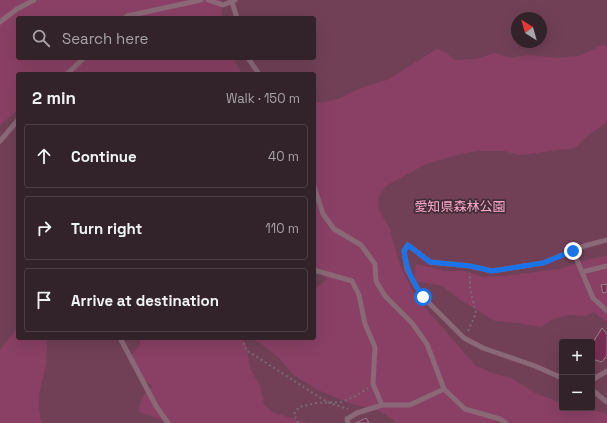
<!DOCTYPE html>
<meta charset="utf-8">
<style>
body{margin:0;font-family:"Space Grotesk","Noto Sans JP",sans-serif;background:#3d2f35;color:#f1f3f6}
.controls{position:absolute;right:12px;bottom:12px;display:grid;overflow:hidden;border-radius:4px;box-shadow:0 4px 16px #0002}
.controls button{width:36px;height:36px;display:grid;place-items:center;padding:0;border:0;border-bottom:1px solid #4d3f46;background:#322229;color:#f1f3f6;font:20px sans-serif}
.compass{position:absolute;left:511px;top:12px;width:36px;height:36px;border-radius:50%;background:#322229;box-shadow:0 4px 16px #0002;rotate:323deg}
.stop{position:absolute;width:12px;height:12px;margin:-9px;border:3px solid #1a73e8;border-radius:50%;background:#fff}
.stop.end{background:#1a73e8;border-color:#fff;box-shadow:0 1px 4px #0008}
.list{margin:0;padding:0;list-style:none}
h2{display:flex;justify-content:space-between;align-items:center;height:52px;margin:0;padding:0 16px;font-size:17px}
h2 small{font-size:13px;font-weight:400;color:#a8a4a8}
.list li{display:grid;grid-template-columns:26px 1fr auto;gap:12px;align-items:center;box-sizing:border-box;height:64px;margin:0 8px 8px;padding:0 8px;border:1px solid #4d3f46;border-radius:4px}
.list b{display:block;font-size:15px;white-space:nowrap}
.list em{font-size:13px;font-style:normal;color:#a8a4a8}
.icon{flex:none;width:22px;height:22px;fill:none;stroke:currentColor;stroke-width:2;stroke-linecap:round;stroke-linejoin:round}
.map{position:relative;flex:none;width:607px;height:423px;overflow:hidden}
.search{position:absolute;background:#322229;box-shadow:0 4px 16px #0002;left:16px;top:16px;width:300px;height:44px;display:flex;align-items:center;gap:10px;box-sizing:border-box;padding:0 14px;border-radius:4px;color:#a8a4a8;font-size:15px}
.panel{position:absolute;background:#322229;box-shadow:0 4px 16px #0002;left:16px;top:72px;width:300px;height:268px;border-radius:4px}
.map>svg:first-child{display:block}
.green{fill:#714057;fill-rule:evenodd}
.forest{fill:#894064}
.building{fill:#772f54;stroke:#9a808b}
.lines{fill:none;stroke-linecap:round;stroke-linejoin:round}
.path{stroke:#7c6971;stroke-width:2;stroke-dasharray:2 3;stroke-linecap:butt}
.service{stroke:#8a6877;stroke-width:5}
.route{stroke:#1a73e8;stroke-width:5}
.labels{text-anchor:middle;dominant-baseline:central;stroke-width:3.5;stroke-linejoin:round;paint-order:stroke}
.park-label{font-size:13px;fill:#ffa9d0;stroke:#432d37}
</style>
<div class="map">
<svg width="607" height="423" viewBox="0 0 607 423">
<rect width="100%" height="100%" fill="#432d37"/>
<path class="green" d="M0,0H607V423H0ZM18,18H314V58H18ZM517,18H541V42H517ZM18,74H314V338H18ZM562,342H592V408H562Z"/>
<path class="forest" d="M0,0H221L222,15L223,18H18V58H233L242,74H18V110L0,125Z
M603,45L607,47V122L587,136L575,148L520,155L504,151H477L457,155L426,164L386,186L378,198L379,210L390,229L399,263L415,296L433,317L476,366L492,373L511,378L537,394L562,403V408C577,408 593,409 607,414V423H397L394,420L377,410L349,403L318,390L294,375L278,357L259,342L250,338H314V291L327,279L314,268V102L320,103L338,99L361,88L387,80L437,49L447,53L454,60L476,59L494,53L512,58L528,55L555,58L579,56Z
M607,256V322L594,312L585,316L569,315L553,319L541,327L517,323L495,321L459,299L443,286L414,281L416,264L445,271H465L482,277L505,276L560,269L586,260Z
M18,327V338H47C47,350 47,362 44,373C39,391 36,404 42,423H0V350Z
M140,338H243L247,347L250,368L261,388L264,405L274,413L308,423H165C157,415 147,417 139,411C140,399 144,393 153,386L146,382L131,362L132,354L140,345Z"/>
<path class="building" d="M607,284V292L603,293L601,285Z
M602,328L607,334V355L602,362L592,359V344Z
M366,418L369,423H356Z"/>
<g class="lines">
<path class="path" d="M468,331L476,313L470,289V273
M242,338L246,350L254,355L319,397L327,402L348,409
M298,423L294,414L299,407L316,403L341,402L356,396L368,388"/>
<path class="service" d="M208,0L223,5L235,0
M232,2L237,18
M125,18L127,16L201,0
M0,22L17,9L34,0
M248,58L259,74
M67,74L84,58
M0,141L18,120
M314,186L323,214L334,229L361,245L375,264L376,281L385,296L412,323L427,344L444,389L465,409L500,419L506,423
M573,251L593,298L607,311
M314,270L352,281L359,295L365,324L375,347L373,384L382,405
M582,272L607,266
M120,338L156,406L168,423
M562,378L535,366L483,348L464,338L423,297L413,281L407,269L404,251L408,245L430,262L470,266L492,271L543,263L584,246L607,240
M592,380L607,371
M592,390L607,402
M348,423L347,419L357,413L382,405H410L444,389"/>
</g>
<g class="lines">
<path class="route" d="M423,297C412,280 407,271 404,251L408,245L430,262L470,266L492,271L543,263L573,251"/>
</g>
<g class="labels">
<g class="park-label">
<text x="460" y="206">愛知県森林公園</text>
</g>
</g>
</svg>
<div class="controls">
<button>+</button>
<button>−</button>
</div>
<svg class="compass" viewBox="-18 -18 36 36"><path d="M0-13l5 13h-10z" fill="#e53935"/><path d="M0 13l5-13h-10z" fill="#a8a4a8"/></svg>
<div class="stop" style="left:423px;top:297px"></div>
<div class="stop end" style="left:573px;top:251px"></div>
<div class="search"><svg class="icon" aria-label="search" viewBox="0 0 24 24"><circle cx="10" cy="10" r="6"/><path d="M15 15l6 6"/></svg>Search here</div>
<section class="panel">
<h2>2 min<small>Walk · 150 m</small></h2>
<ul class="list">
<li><svg class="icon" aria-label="ahead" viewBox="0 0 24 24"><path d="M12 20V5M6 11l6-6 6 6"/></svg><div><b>Continue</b></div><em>40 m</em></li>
<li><svg class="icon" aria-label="right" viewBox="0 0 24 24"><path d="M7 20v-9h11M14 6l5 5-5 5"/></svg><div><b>Turn right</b></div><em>110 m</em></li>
<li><svg class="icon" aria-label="arrive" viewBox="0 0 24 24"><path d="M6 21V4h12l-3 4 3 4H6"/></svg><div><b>Arrive at destination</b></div></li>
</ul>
</section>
</div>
